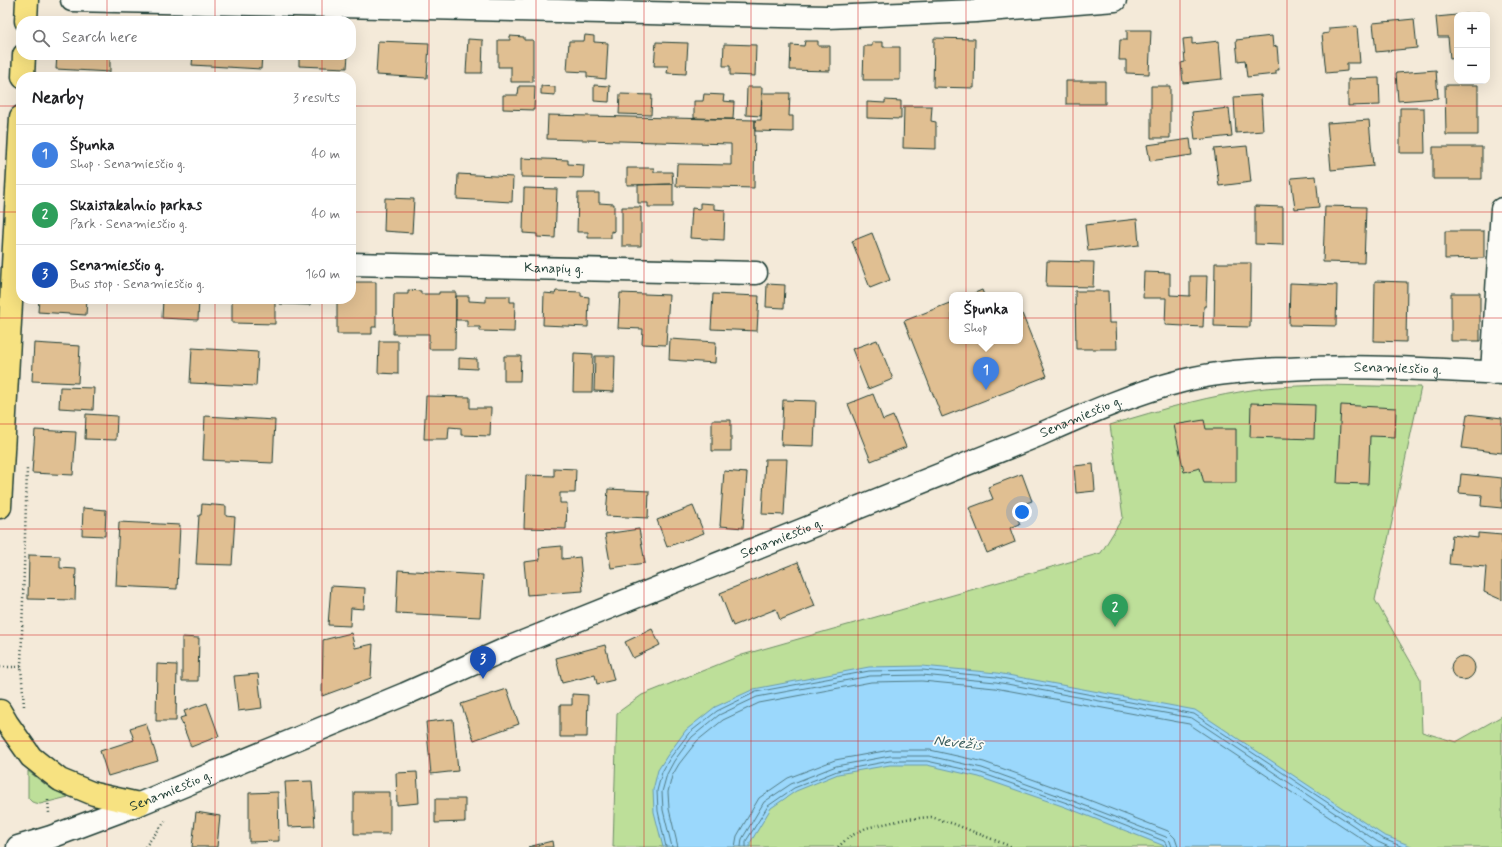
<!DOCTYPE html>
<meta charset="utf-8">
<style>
body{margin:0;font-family:Mynerve,sans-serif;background:#f2f2f2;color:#202124}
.controls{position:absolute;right:12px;top:12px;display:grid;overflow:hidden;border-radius:8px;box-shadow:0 4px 16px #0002}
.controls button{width:36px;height:36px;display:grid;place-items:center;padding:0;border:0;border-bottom:1px solid #e0e0e0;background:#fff;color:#202124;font:20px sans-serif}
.you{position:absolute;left:1022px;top:512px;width:14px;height:14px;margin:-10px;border:3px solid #fff;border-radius:50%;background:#1a73e8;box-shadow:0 0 0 6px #1a73e833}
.badge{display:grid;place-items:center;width:26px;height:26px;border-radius:50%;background:#2563eb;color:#fff;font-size:13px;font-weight:700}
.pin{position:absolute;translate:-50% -33px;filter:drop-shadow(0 1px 2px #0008)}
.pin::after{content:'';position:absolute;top:21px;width:14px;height:12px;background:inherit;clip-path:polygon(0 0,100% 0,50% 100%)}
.popup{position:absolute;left:949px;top:292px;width:74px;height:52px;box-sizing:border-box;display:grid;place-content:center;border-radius:8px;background:#fff;filter:drop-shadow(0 1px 3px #0005);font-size:13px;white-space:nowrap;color:#757577}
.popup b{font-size:15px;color:#202124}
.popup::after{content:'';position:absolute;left:50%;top:100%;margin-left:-8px;border:8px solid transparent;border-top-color:#fff}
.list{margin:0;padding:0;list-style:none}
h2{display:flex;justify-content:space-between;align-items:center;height:52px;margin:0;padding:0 16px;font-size:17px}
h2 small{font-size:13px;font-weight:400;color:#757577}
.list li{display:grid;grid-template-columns:26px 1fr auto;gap:12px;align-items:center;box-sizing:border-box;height:60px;padding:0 16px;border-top:1px solid #e0e0e0}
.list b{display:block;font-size:15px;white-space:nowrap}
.list p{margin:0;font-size:13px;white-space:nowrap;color:#757577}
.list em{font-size:13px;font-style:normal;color:#757577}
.icon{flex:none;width:22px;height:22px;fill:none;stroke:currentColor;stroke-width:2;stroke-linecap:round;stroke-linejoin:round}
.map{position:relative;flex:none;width:1502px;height:847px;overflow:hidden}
.search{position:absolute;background:#fff;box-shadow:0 4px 16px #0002;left:16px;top:16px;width:340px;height:44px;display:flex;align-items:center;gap:10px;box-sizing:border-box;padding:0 14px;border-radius:16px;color:#757577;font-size:15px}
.panel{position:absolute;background:#fff;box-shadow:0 4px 16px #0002;left:16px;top:72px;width:340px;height:232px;border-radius:16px}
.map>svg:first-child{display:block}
.green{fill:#bddf99;stroke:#6e8e66}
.water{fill:#9bd8fc;stroke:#699aac}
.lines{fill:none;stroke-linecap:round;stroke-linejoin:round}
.shore{stroke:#517b84;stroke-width:1}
.building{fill:#e0bf92;stroke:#1f3d34}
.minor-casing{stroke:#1f3d34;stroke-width:25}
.secondary-casing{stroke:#1f3d34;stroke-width:25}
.trunk-casing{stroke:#1f3d34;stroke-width:25}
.path{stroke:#1f3d34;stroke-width:2.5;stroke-dasharray:1 3;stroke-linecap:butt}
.minor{stroke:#fdfcf7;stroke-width:22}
.secondary{stroke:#fdfcf7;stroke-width:22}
.trunk{stroke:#f7e281;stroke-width:22}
.grid{fill:none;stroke:#d62828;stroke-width:1;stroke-opacity:0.55}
.labels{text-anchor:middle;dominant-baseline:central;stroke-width:3.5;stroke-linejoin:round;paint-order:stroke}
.street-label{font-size:14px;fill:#1f3d34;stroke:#fdfcf7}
.water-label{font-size:15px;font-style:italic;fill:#385c5c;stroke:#fdfcf7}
</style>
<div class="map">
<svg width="1502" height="847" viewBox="0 0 1502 847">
<rect width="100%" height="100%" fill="#f4ead9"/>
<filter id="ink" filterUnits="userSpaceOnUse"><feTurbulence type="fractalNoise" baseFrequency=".025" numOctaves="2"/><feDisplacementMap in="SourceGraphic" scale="8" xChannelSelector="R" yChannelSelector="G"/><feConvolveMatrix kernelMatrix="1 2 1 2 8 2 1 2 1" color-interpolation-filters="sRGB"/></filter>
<g filter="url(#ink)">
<path class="green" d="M1326,385L1421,387L1375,600L1420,678L1422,732L1456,742L1502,716V847H613L617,713L642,695L742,655L1101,553L1123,517L1110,425C1161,409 1212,395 1265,388C1285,386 1306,386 1326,385Z
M28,771L50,788L68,797L40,804L32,802L28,798Z"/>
<path class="water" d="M922,666L997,673L1195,710L1383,835L1414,847H1167L1065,807L979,777L927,765H890L838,774L796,791L771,808L750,843V847H663L654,812L653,790L658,770L667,756L686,730L715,707L754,689L869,667Z"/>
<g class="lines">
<path class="shore" d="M666,847L658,811L657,791L662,772L670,758L689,733L717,711L756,692L869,671L922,670L996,677L1194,714L1381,838L1403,847
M672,847L663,810L662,792L667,774L674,761L692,737L719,715L757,697L870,676L922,675L996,682L1192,718L1378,842L1389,847
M678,847L669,809L668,792L672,776L679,764L697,741L723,720L759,703L871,682L922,681L995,688L1189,724L1374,847
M735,847L737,836L759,798L788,778L835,760L890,750H930L984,762L1071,793L1168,831L1175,838L1178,847
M741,847L742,839L764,802L791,784L836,766L890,756H929L982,768L1068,799L1166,837L1170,841L1172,847
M746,847V841L768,806L794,788L837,771L890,761H927L981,773L1067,803L1164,841L1166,844L1167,847"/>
</g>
<path class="building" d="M1479,13V15H1458Z
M1457,15V58L1450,59L1448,37H1438L1436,17Z
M1414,19L1417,48L1376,52L1373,23Z
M1357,26L1360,63H1347V71L1326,73L1322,34L1329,33V28Z
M1127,30H1151L1149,74L1126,73V60H1119L1120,40H1127Z
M585,35L594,36V42L608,43L606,79L587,77V72L567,71L569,41H584Z
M510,36L524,37V40H533V82H511V67H498V40H510Z
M1272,36L1273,47L1277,46L1279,70H1276V74L1247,77L1245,60L1238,61L1236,40Z
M934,38L975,39L974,88L933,87Z
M1192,38V44L1219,41L1222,79L1183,83L1181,63L1185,62L1183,39Z
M468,39L483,40L482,73H466Z
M378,41L429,43L427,78L376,75Z
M805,41H818V46H830V71L790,70L791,45L804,46Z
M656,42L688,43L686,74L667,73L668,66H654Z
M872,42H883V47H900V80H863L864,46H872Z
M724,44L756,45L755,76L730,75V66H723Z
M57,55H110V72L56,69Z
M193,55H262L261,69L192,65Z
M299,55H348L347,68L299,66Z
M1436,70L1438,98L1398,101L1396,73Z
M1379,78L1380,105L1348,106V79Z
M1066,81H1105V104H1066Z
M594,85L610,86L609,102L594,101Z
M1445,85H1478V135H1446Z
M519,86H535L534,110L503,109V95H518Z
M541,86L555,87V95L541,94Z
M1151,86H1170V138H1151Z
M747,87H762L761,116L746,115Z
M762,93H790L789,116H793V132L755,131V120H761Z
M620,94L652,95L651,115L619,114Z
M704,94L724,95L723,101L734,102L733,119L694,118V101H703Z
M1261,95L1263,131L1236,133L1234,97Z
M885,100L901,101V119L867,118V102L885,103Z
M904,106H932L931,121L936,122V149L903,148Z
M1229,108L1232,136L1195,140L1192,112Z
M1400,108H1424L1425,153H1400Z
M548,115L755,120L754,188L676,186L677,164L731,165V144L547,139Z
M1369,120L1373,166L1331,170L1327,123Z
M1190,139L1192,155L1150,161L1147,145Z
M1247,146L1251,182L1219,186L1214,149Z
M1433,147H1482V179H1433Z
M521,158L568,160V164L584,165L583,178L521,177Z
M627,168H654V172H672L673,184L627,185Z
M458,174L513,177L512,202L457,199Z
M1316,176L1319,207L1295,209L1291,178Z
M673,184V207H648V203H638V185Z
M524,188L557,189L555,238L537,237V234L523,233Z
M578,193H599V203L614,204V232L611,231V238H588V232H577Z
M385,198L414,199L412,233L384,231Z
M700,203L714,204V209L725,210L724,240L690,238L692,208L700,209Z
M1255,206L1283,207V245L1255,244Z
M1325,206L1366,207L1364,263L1323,262Z
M622,207H641V246H622Z
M1137,219L1139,245L1088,251L1085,225Z
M1445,231H1484V258L1445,259Z
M872,233L890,280L870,288L852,241Z
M1047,261L1094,262L1093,287L1046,286Z
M1215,263H1251L1250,327L1214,326Z
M1144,272L1170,273V295L1190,296V276H1207L1206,306H1204L1203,327L1165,325L1166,298H1143Z
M1375,281L1407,282L1406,342L1374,341Z
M351,282H376V327H372V334H337V299H351Z
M1290,283L1337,285L1336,326L1289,325Z
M767,284L785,285L784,308L766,307Z
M408,290L421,291V294H439V292H456L455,349H429V334H393L394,294H408Z
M982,290L984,295H970Z
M556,291L581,292V296L589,297L588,327L543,325L544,293L555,294Z
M1075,291H1108L1109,323H1116L1117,349H1076Z
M620,293L669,295L666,345L642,344L643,329L618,328Z
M1451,293H1480V341H1451Z
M713,294L759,296L757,331L711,329Z
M456,296H469V301L486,302V296H510V302H515L514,332L480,331V327H467V320H456Z
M39,299H87L86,315L38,312Z
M163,299H199L198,320L162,318Z
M232,299H275V324L232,323Z
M281,299H311L310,305L280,304Z
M952,302V341H1020V312L1021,311L1047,376L942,417L904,321Z
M670,339L716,342L715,363L669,360Z
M877,340L893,379L868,389L852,349Z
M379,341H398V374L378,373Z
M34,343L80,346L78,383L32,381Z
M192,348L258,352L256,386L190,383Z
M574,353L593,354L592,392H573Z
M504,356H521L520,381H504Z
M595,356H615L614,392L594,391Z
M459,358L477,359V369L459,368Z
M60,387L94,388L93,410L59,408Z
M873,394L883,420L893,416L906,447L871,461L848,404Z
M426,396L470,397V408H491L490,436L461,435V428L449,427L448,439H424Z
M783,400L816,401L814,446L781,445Z
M1251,403L1315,405L1314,439L1250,437Z
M1341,405L1396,408L1395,437L1370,436L1368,484L1337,483Z
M86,414L117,416L116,440L85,439Z
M1467,414L1502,418V453L1462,448Z
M205,416L275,420L273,463L203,460Z
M712,420H731V451H712Z
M1204,420L1206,429H1236V483H1204L1200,468L1184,472L1174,425Z
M35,430L76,432L73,475L32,473Z
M765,459H787L784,515L762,514Z
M1093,464L1095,491L1076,493L1074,466Z
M554,468L576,469L575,493H560V503H567L566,529L524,528L526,475L554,476Z
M724,471L747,473L743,528L720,526Z
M1022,474L1032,501L1013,508L1020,524L1010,528L1015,542L987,553L969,508L993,499L988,487Z
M1461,474L1502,478V508L1481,506L1482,495L1459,493Z
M608,489L649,491L648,518L606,516Z
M202,504L226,506V516L235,517L232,565L196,564L199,515H201Z
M693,506L704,533L667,547L657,520Z
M83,508L106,510L105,536L82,535Z
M119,522L180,525L177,589L116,586Z
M639,529L645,563L611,568L605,534Z
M1478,533L1502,535V600L1484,592L1486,567L1449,564L1452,535L1478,538Z
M562,546V559L580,557L583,591L527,595L524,562L540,560L539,548Z
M29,555L60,556V568L76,569L75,600L28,599Z
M798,562L815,606L780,620L776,609L733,626L720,593Z
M398,570L483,575L480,617L396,613Z
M331,586L365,588L364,609L351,608L350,626L328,625Z
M652,629L660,645L633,658L625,642Z
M351,633L355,648L373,644L371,678L322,696L323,640Z
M182,637L199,638L198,681H182Z
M605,645L614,680L597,684L595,675L562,683L556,658Z
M1451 668a12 12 0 1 1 24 0a12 12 0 1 1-24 0Z
M157,664L177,665L176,721H156Z
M258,674L262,708L238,711L234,676Z
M507,689L519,724L474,740L461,704Z
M572,694L588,695L587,737H560V705H572Z
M207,703L219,736L191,747L180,718L186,716L184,711Z
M453,719L458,771L431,774L426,722Z
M146,723L158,761L108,776L100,751L134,740L130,728Z
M417,772L419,803L397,805L396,773Z
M312,781L315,826L288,827L285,782Z
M278,792L279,841L249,842V793Z
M354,792H390V834H354Z
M435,799H465V822L435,823Z
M196,812L220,816L217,847H192Z
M552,841L553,847H528Z"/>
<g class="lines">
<g class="minor-casing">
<g id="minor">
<path d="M72,0L827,17L976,11L1115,0"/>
<path id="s1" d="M351,264L756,273"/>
<path d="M1492,373L1502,209"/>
</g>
</g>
<g class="secondary-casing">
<g id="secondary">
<path id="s2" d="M18,847L51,837L139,804L405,694L513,646L1034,437C1082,416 1130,394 1182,381C1216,372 1252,370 1287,369C1358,365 1430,369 1502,373"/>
</g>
</g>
<g class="trunk-casing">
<path id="trunk" d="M26,21L27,0
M23,77L24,55
M0,507L21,117
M0,711L7,723L31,757L60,780L94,794L139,804"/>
</g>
<path class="path" d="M0,667H21
M24,706L21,667L27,469
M48,800L49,813
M145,847L167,819
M838,847L849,837L866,828L906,819L931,817L954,824L1012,847"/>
<use href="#minor" class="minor"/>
<use href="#secondary" class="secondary"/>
<use href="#trunk" class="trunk"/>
</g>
</g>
<path class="grid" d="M107,0V21M215,0V21M322,0V21M429,0V847M536,0V847M644,0V847M751,0V847M858,0V847M966,0V847M1073,0V847M1180,0V847M1287,0V847M1395,0V847M107,55V77M215,55V77M322,55V77M0,106H21M351,106H1502M0,212H21M351,212H1502M107,299V847M215,299V847M322,299V847M0,318H1502M0,424H1502M0,529H1502M0,635H1502M0,741H1502"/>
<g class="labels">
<g class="street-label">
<text stroke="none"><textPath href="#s1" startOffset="203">Kanapių g.</textPath></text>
<text stroke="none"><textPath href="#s2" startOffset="1471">Senamiesčio g.</textPath></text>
<text stroke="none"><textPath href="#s2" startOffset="1147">Senamiesčio g.</textPath></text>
<text stroke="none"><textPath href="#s2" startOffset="824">Senamiesčio g.</textPath></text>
<text stroke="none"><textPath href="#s2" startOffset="163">Senamiesčio g.</textPath></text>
</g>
<g class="water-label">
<text transform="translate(958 743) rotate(6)">Nevėžis</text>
</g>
</g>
</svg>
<div class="controls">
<button>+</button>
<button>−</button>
</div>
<div class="you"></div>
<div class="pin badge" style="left:986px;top:390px;background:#3f7fe0">1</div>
<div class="popup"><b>Špunka</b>Shop</div>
<div class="pin badge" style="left:1115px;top:627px;background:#2e9e5b">2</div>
<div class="pin badge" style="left:483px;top:679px;background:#1a4fb4">3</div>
<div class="search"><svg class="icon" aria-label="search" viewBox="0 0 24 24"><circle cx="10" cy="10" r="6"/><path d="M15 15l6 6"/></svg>Search here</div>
<section class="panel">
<h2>Nearby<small>3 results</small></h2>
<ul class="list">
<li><span class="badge" style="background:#3f7fe0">1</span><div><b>Špunka</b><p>Shop · Senamiesčio g.</p></div><em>40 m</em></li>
<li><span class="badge" style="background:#2e9e5b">2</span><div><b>Skaistakalnio parkas</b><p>Park · Senamiesčio g.</p></div><em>40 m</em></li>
<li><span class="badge" style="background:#1a4fb4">3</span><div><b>Senamiesčio g.</b><p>Bus stop · Senamiesčio g.</p></div><em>160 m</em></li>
</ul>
</section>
</div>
